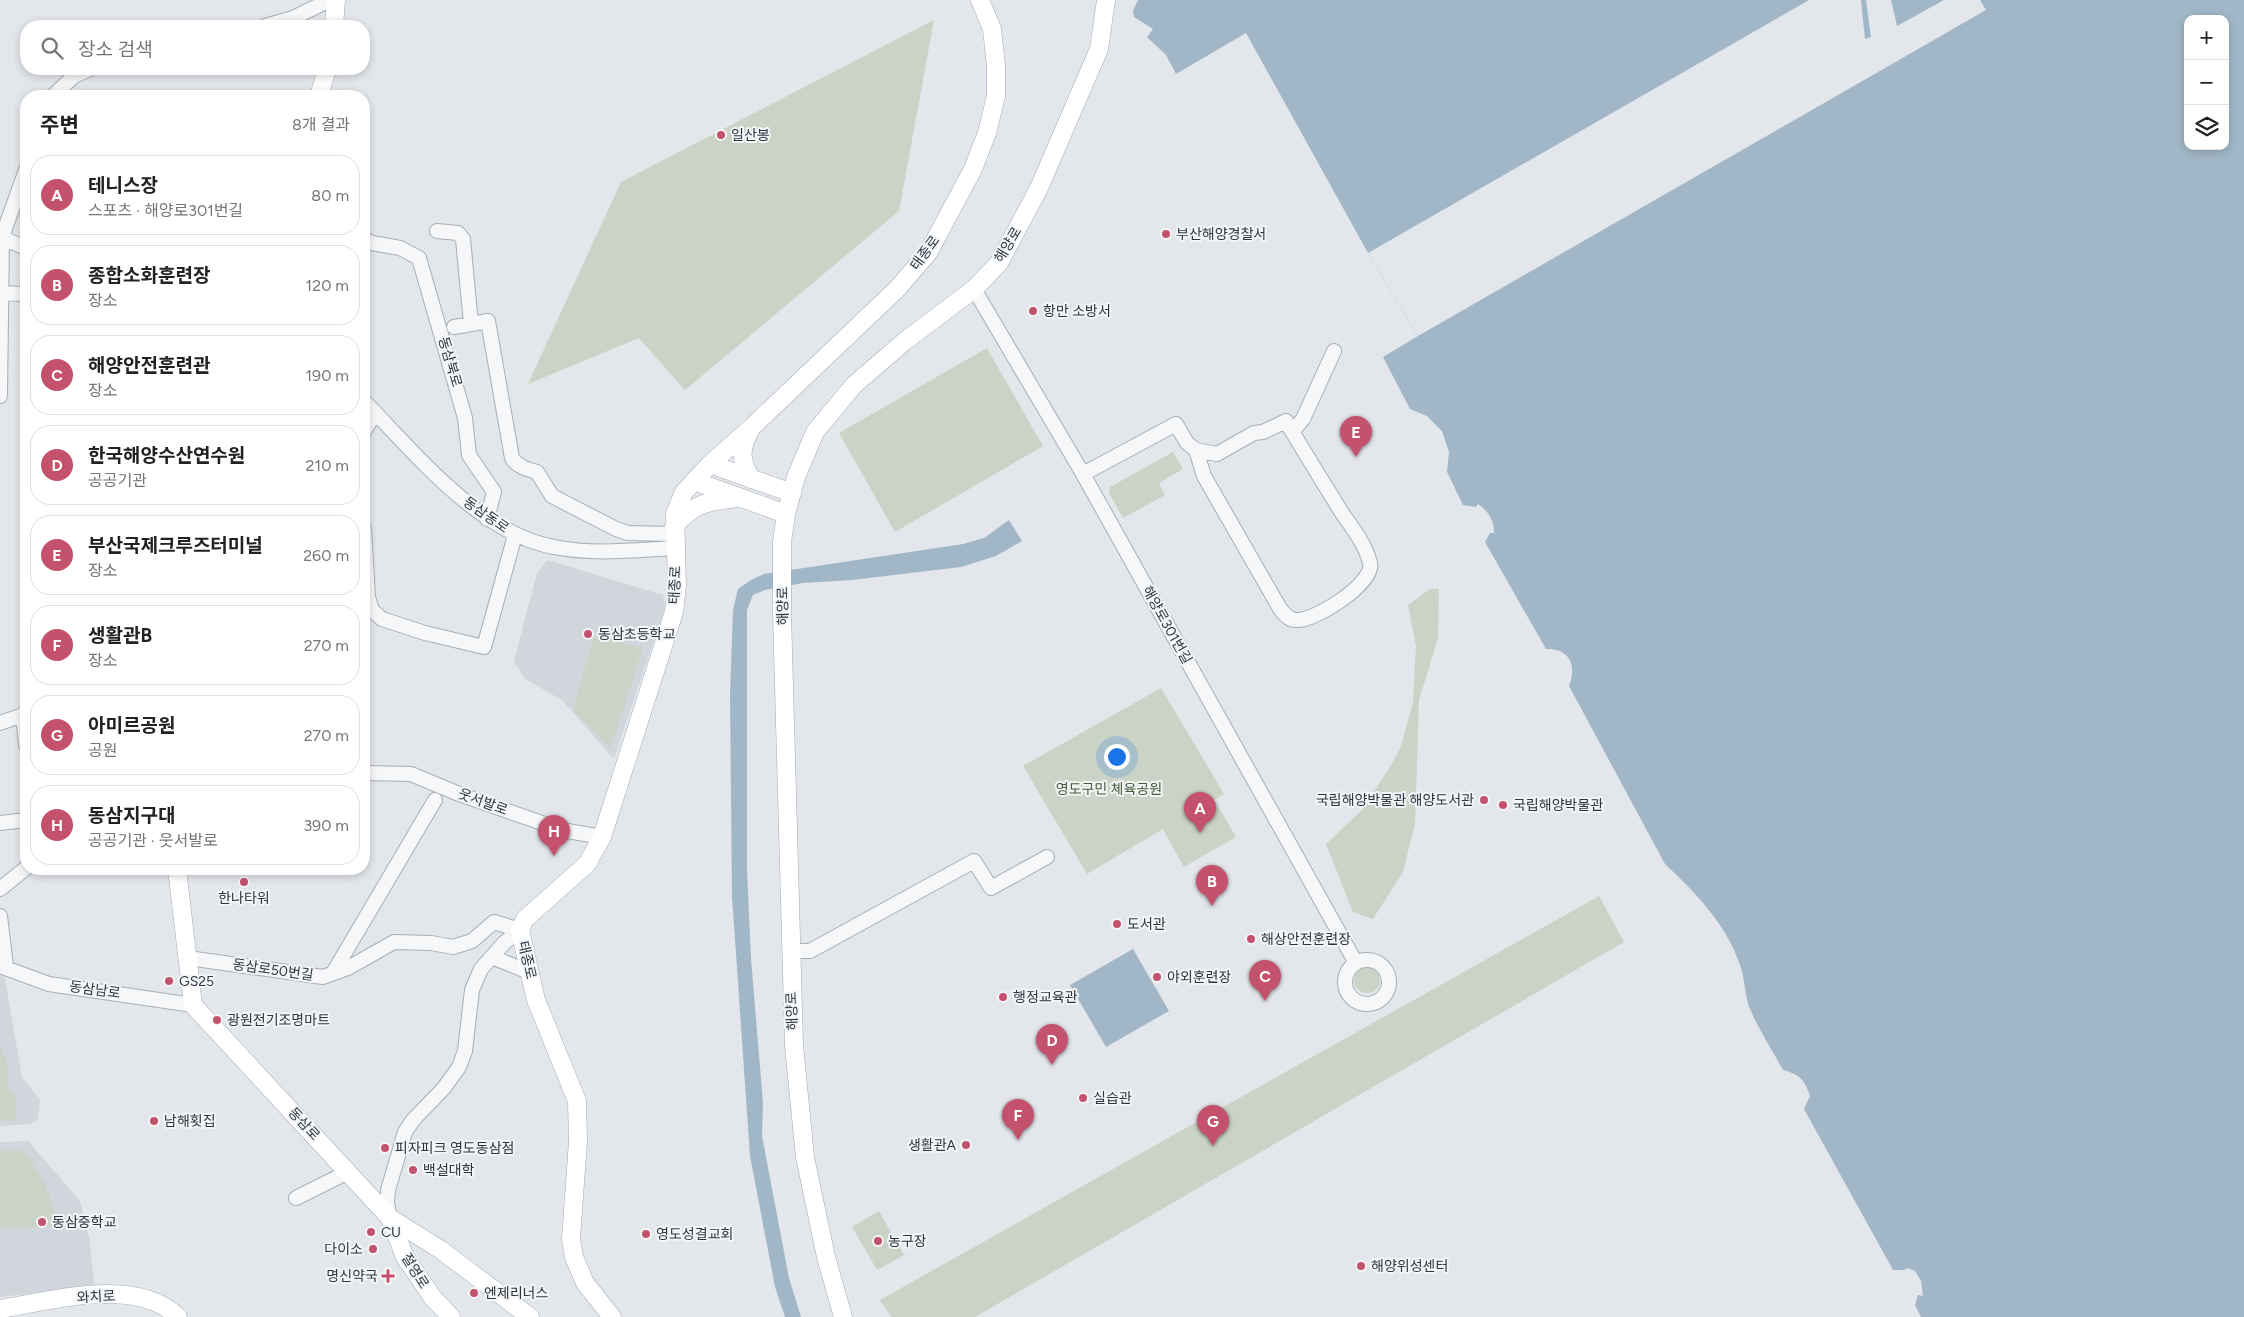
<!DOCTYPE html>
<html lang="ko">
<meta charset="utf-8">
<style>
body{margin:0;font-family:Figtree,"Noto Sans KR",sans-serif;background:#f2f2f2;color:#222}
.controls{position:absolute;right:15px;top:15px;display:grid;overflow:hidden;border-radius:10px;box-shadow:0 2px 8px #0003}
.controls button{width:45px;height:45px;display:grid;place-items:center;padding:0;border:0;border-bottom:1px solid #e0e0e0;background:#fff;color:#222;font:25px sans-serif}
.you{position:absolute;left:1116px;top:756px;width:18px;height:18px;margin:-12px;border:4px solid #fff;border-radius:50%;background:#1a73e8;box-shadow:0 0 0 8px #1a73e833}
.badge{display:grid;place-items:center;width:32px;height:32px;border-radius:50%;background:#c5526d;color:#fff;font-size:16px;font-weight:700}
.pin{position:absolute;translate:-50% -41px;filter:drop-shadow(0 1px 2px #0008)}
.pin::after{content:'';position:absolute;top:26px;width:18px;height:15px;background:inherit;clip-path:polygon(0 0,100% 0,50% 100%)}
.list{margin:0;padding:0;list-style:none}
h2{display:flex;justify-content:space-between;align-items:center;height:65px;margin:0;padding:0 20px;font-size:21px}
h2 small{font-size:16px;font-weight:400;color:#767676}
.list li{display:grid;grid-template-columns:32px 1fr auto;gap:15px;align-items:center;box-sizing:border-box;height:80px;margin:0 10px 10px;padding:0 10px;border:1px solid #e0e0e0;border-radius:20px}
.list b{display:block;font-size:19px;white-space:nowrap}
.list p{margin:0;font-size:16px;white-space:nowrap;color:#767676}
.list em{font-size:16px;font-style:normal;color:#767676}
.icon{flex:none;width:28px;height:28px;fill:none;stroke:currentColor;stroke-width:2;stroke-linecap:round;stroke-linejoin:round}
.map{position:relative;flex:none;width:2244px;height:1317px;overflow:hidden}
.search{position:absolute;background:#fff;box-shadow:0 2px 8px #0003;left:20px;top:20px;width:350px;height:55px;display:flex;align-items:center;gap:12px;box-sizing:border-box;padding:0 18px;border-radius:20px;color:#767676;font-size:19px}
.panel{position:absolute;background:#fff;box-shadow:0 2px 8px #0003;left:20px;top:90px;width:350px;height:785px;border-radius:20px}
.map>svg:first-child{display:block}
.built{fill:#d1d6dc}
.green{fill:#cad3c5}
.water{fill:#a1b7c7;fill-rule:evenodd}
.pier{fill:#e3e6ea}
.lines{fill:none;stroke-linecap:round;stroke-linejoin:round}
.minor-casing{stroke:#a8aeb4;stroke-width:16}
.major-casing{stroke:#a3acb5;stroke-width:19}
.minor{stroke:#f6f7f9;stroke-width:14}
.major{stroke:#fff;stroke-width:18}
.poi-dot{fill:#c5526d;stroke:#f3f5f7;stroke-width:2}
.labels{text-anchor:middle;dominant-baseline:central;stroke-width:4;stroke-linejoin:round;paint-order:stroke}
.poi-label{font-size:14px;fill:#2c3641;stroke:#f3f5f7;text-anchor:start}
.street-label{font-size:14px;fill:#2c3641;stroke:#f3f5f7}
.park-label{font-size:14px;fill:#445c3a;stroke:#f3f5f7}
</style>
<div class="map">
<svg width="2244" height="1317" viewBox="0 0 2244 1317">
<rect width="100%" height="100%" fill="#e3e6ea"/>
<path class="built" d="M547,560L663,595L665,607L614,759L562,700L525,679L514,661L537,573Z
M0,974H4L22,1077L40,1100L38,1119L30,1124L0,1126Z
M28,1141L80,1201L90,1242L94,1286L0,1297V1142Z"/>
<path class="green" d="M934,20L899,211L685,390L639,338L528,384L621,182Z
M987,348L1043,446L895,532L839,433Z
M1173,452L1183,469L1159,483L1165,495L1123,518L1109,493L1110,487Z
M1430,589H1439L1438,638L1419,700L1415,823L1403,872L1373,919L1353,912L1326,844L1363,809L1393,762L1401,746L1413,702L1416,646L1408,605Z
M594,636L643,648L610,748L573,710Z
M1161,688L1224,794L1192,813L1215,801L1236,837L1184,867L1163,829L1087,874L1023,766Z
M1599,896L1624,942L975,1317H891L880,1300Z
M1354 980a13 13 0 1 1 26 0a13 13 0 1 1-26 0Z
M0,1048L7,1063L8,1089L16,1098V1119L0,1121Z
M25,1151C40,1177 55,1196 57,1227H0V1151Z
M879,1211L904,1255L877,1270L852,1227Z"/>
<path class="water" d="M1138,0H2244V1317H1921L1915,1305L1918,1295L1923,1296L1921,1281L1915,1271L1907,1268L1904,1270H1893L1804,1109L1810,1096C1805,1080 1799,1074 1783,1070C1772,1050 1759,1030 1750,1009C1745,997 1745,981 1741,968C1728,926 1696,893 1665,864L1569,686C1577,666 1570,648 1546,649L1485,542L1490,533H1494C1494,520 1489,512 1478,504L1476,507L1463,505L1447,472L1449,452L1442,431L1427,416L1410,409L1383,357L1418,336L1368,253L1246,33L1176,74L1166,55L1147,37L1153,29L1134,17L1133,11ZM2188,19H2225V146H2188Z
M1009,520L1022,541L996,556L961,567L852,580L803,583L765,590L753,595L747,610V870L751,958L763,1103L762,1136L789,1278L801,1317H785L775,1287L750,1156L732,896L730,695L733,610L738,589L751,580L764,574L963,544L984,538Z
M1133,949L1169,1011L1106,1047L1070,985Z"/>
<path class="pier" d="M1809,0H1861L1865,39L1871,37L1866,0H1891L1897,26L1944,0H1980L1986,10L1418,336L1368,253Z"/>
<g class="lines">
<g class="minor-casing">
<path id="minor" d="M265,26L293,18L330,0
M53,96L74,76L90,69
M437,231L458,233L463,239L471,324
M0,237L26,248
M364,239L372,243L400,248L419,258L465,418L469,455L494,492L487,519
M974,289L1083,474L1356,963
M0,293L26,294
M454,327L488,321L512,458C518,467 526,469 537,472L552,496L616,529L628,533L674,534
M0,396L2,237L26,170
M364,401C415,453 480,534 554,547C594,555 635,550 676,548
M1286,421C1304,452 1323,482 1342,513C1352,527 1366,545 1370,563C1375,583 1314,622 1296,620C1288,620 1283,613 1279,607L1204,476L1196,450L1217,454L1254,433L1263,432Z
M364,432L375,412
M1292,432L1303,419L1334,351
M1083,474L1176,424L1187,443L1196,450
M364,528L368,597L372,610L382,619L425,633L484,647L515,535
M23,714L26,745
M0,723L26,714
M364,773L411,774L459,794L562,830L602,837
M0,823L26,820
M0,889L26,868
M0,916L6,966
M791,951H810L974,861L991,888L1047,857
M492,957L529,972
M188,958L323,977L348,968L394,942L431,943L453,947L472,941L494,922L520,930
M1345 982a22 22 0 1 1 44 0a22 22 0 1 1-44 0Z
M0,966L49,984L193,1005
M333,973L435,800
M296,1198L348,1172
M390,1218L387,1203L388,1190L405,1132L413,1120L444,1088L459,1067L465,1051L472,990L481,969L504,943L520,930"/>
</g>
<g class="major-casing">
<path id="major" d="M334,26L336,0
M319,96L327,69
M750,431C739,450 741,461 751,479
M710,464L792,493
M694,481L786,514
M674,527C693,503 709,501 738,498
M177,869L193,1005L390,1218L441,1250L530,1317
M390,1218L405,1257L433,1298L451,1317
M0,1309C51,1301 136,1276 178,1317
M612,1317L585,1283L574,1257L571,1239L578,1141L577,1101L536,1000L520,930L525,919L587,864L602,837L674,612L677,585L675,514L684,492L710,464L753,426L897,289L928,253L973,169L987,133L996,96V66L992,29L980,0
M843,1317L826,1257L805,1157L794,1046L782,614V542L786,514L796,477L815,432L854,385L905,341L974,289L999,263L1039,188L1099,49L1106,0"/>
</g>
<use href="#minor" class="minor"/>
<use href="#major" class="major"/>
</g>
<g class="poi-dot">
<circle cx="721" cy="135" r="5"/>
<circle cx="1166" cy="234" r="5"/>
<circle cx="1033" cy="311" r="5"/>
<circle cx="588" cy="634" r="5"/>
<circle cx="1484" cy="800" r="5"/>
<circle cx="1503" cy="805" r="5"/>
<circle cx="244" cy="882" r="5"/>
<circle cx="1117" cy="924" r="5"/>
<circle cx="1251" cy="939" r="5"/>
<circle cx="1157" cy="977" r="5"/>
<circle cx="169" cy="981" r="5"/>
<circle cx="1003" cy="997" r="5"/>
<circle cx="217" cy="1020" r="5"/>
<circle cx="1083" cy="1098" r="5"/>
<circle cx="154" cy="1121" r="5"/>
<circle cx="966" cy="1145" r="5"/>
<circle cx="385" cy="1148" r="5"/>
<circle cx="413" cy="1170" r="5"/>
<circle cx="42" cy="1222" r="5"/>
<circle cx="371" cy="1232" r="5"/>
<circle cx="646" cy="1234" r="5"/>
<circle cx="878" cy="1241" r="5"/>
<circle cx="373" cy="1249" r="5"/>
<circle cx="1361" cy="1266" r="5"/>
<path d="M385.5 1268.5h5v5h5v5h-5v5h-5v-5h-5v-5h5z"/>
<circle cx="474" cy="1293" r="5"/>
</g>
<g class="labels">
<g class="poi-label">
<text x="731" y="135">일산봉</text>
<text x="1176" y="234">부산해양경찰서</text>
<text x="1043" y="311">항만 소방서</text>
<text x="598" y="634">동삼초등학교</text>
<text x="1474" y="800" text-anchor="end">국립해양박물관 해양도서관</text>
<text x="1513" y="805">국립해양박물관</text>
<text x="244" y="898" text-anchor="middle">한나타워</text>
<text x="1127" y="924">도서관</text>
<text x="1261" y="939">해상안전훈련장</text>
<text x="1167" y="977">야외훈련장</text>
<text x="179" y="981">GS25</text>
<text x="1013" y="997">행정교육관</text>
<text x="227" y="1020">광원전기조명마트</text>
<text x="1093" y="1098">실습관</text>
<text x="164" y="1121">남해횟집</text>
<text x="956" y="1145" text-anchor="end">생활관A</text>
<text x="395" y="1148">피자피크 영도동삼점</text>
<text x="423" y="1170">백설대학</text>
<text x="52" y="1222">동삼중학교</text>
<text x="381" y="1232">CU</text>
<text x="656" y="1234">영도성결교회</text>
<text x="888" y="1241">농구장</text>
<text x="363" y="1249" text-anchor="end">다이소</text>
<text x="1371" y="1266">해양위성센터</text>
<text x="378" y="1276" text-anchor="end">명신약국</text>
<text x="484" y="1293">엔제리너스</text>
</g>
<g class="street-label">
<text transform="translate(1008 245) rotate(-59)">해양로</text>
<text transform="translate(925 253) rotate(-54)">태종로</text>
<text transform="translate(450 362) rotate(74)">동삼북로</text>
<text transform="translate(486 515) rotate(35)">동삼동로</text>
<text transform="translate(675 585) rotate(-87)">태종로</text>
<text transform="translate(783 606) rotate(-91)">해양로</text>
<text transform="translate(1167 625) rotate(61)">해양로301번길</text>
<text transform="translate(483 802) rotate(20)">웃서발로</text>
<text transform="translate(527 960) rotate(77)">태종로</text>
<text transform="translate(273 970) rotate(8)">동삼로50번길</text>
<text transform="translate(95 990) rotate(8)">동삼남로</text>
<text transform="translate(792 1011) rotate(-92)">해양로</text>
<text transform="translate(304 1124) rotate(47)">동삼로</text>
<text transform="translate(415 1271) rotate(58)">절영로</text>
<text transform="translate(96 1297) rotate(-3)">와치로</text>
</g>
<g class="park-label">
<text x="1109" y="789">영도구민 체육공원</text>
</g>
</g>
</svg>
<div class="controls">
<button>+</button>
<button>−</button>
<button><svg class="icon" aria-label="layers" viewBox="0 0 24 24"><path d="M12 4l9 5-9 5-9-5zM3 14l9 5 9-5"/></svg></button>
</div>
<div class="you"></div>
<div class="pin badge" style="left:1200px;top:833px">A</div>
<div class="pin badge" style="left:1212px;top:906px">B</div>
<div class="pin badge" style="left:1265px;top:1001px">C</div>
<div class="pin badge" style="left:1052px;top:1065px">D</div>
<div class="pin badge" style="left:1356px;top:457px">E</div>
<div class="pin badge" style="left:1018px;top:1140px">F</div>
<div class="pin badge" style="left:1213px;top:1146px">G</div>
<div class="pin badge" style="left:554px;top:856px">H</div>
<div class="search"><svg class="icon" aria-label="search" viewBox="0 0 24 24"><circle cx="10" cy="10" r="6"/><path d="M15 15l6 6"/></svg>장소 검색</div>
<section class="panel">
<h2>주변<small>8개 결과</small></h2>
<ul class="list">
<li><span class="badge">A</span><div><b>테니스장</b><p>스포츠 · 해양로301번길</p></div><em>80 m</em></li>
<li><span class="badge">B</span><div><b>종합소화훈련장</b><p>장소</p></div><em>120 m</em></li>
<li><span class="badge">C</span><div><b>해양안전훈련관</b><p>장소</p></div><em>190 m</em></li>
<li><span class="badge">D</span><div><b>한국해양수산연수원</b><p>공공기관</p></div><em>210 m</em></li>
<li><span class="badge">E</span><div><b>부산국제크루즈터미널</b><p>장소</p></div><em>260 m</em></li>
<li><span class="badge">F</span><div><b>생활관B</b><p>장소</p></div><em>270 m</em></li>
<li><span class="badge">G</span><div><b>아미르공원</b><p>공원</p></div><em>270 m</em></li>
<li><span class="badge">H</span><div><b>동삼지구대</b><p>공공기관 · 웃서발로</p></div><em>390 m</em></li>
</ul>
</section>
</div>
